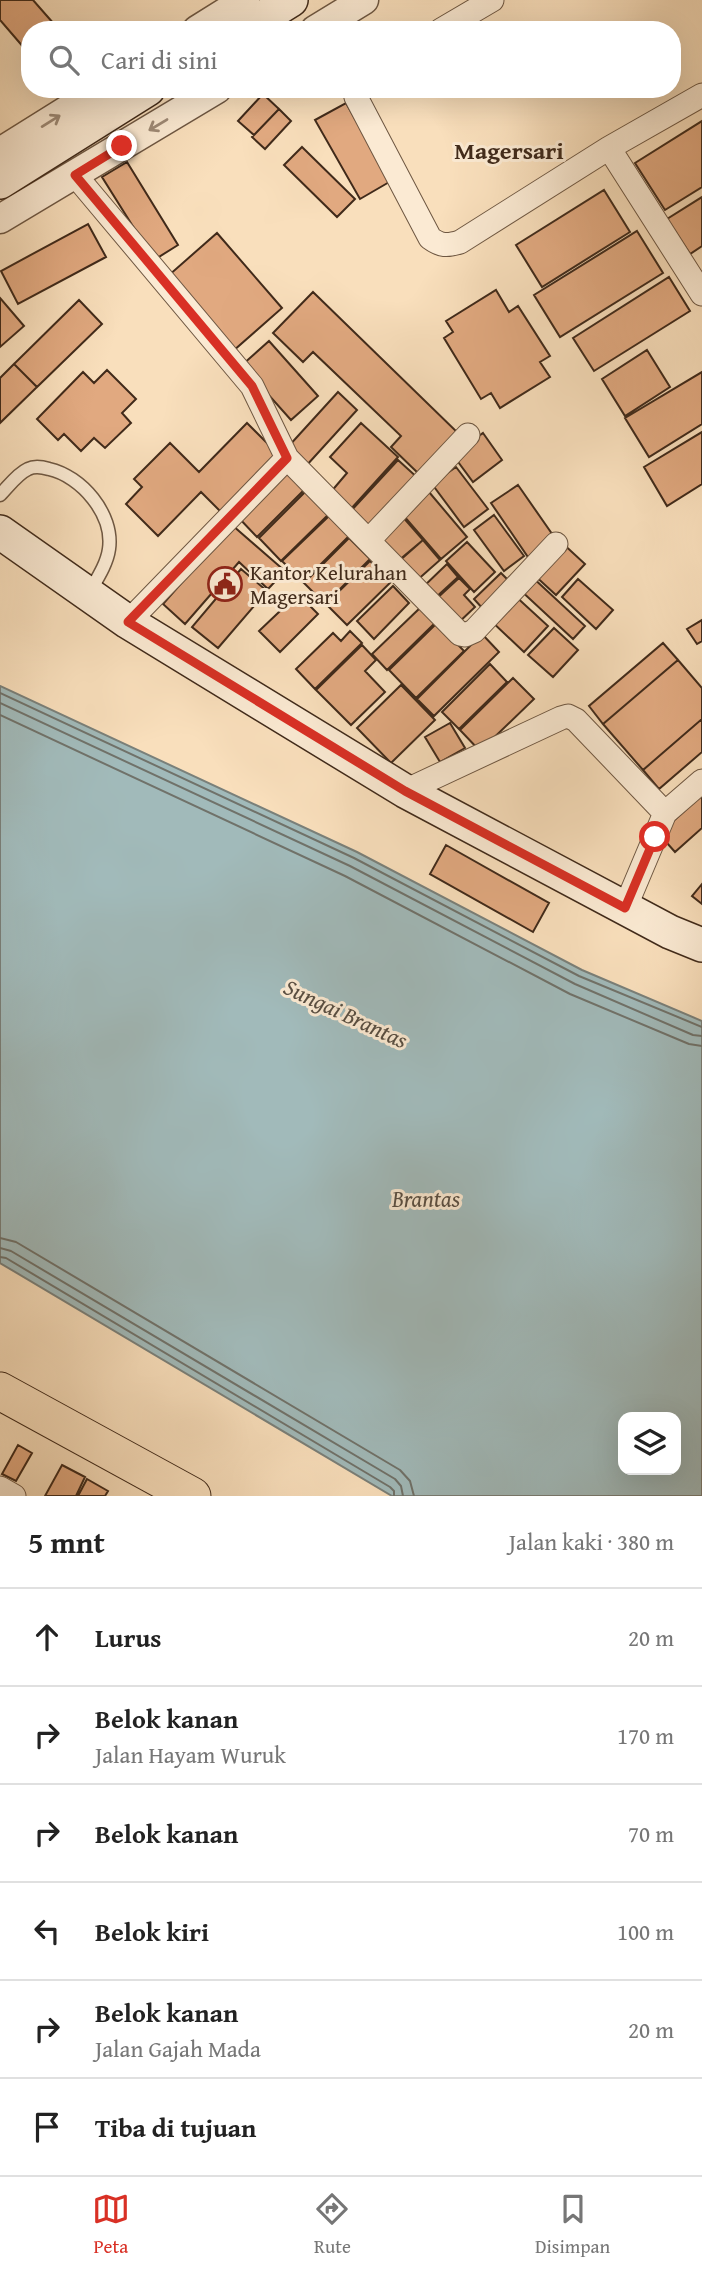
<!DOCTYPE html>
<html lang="id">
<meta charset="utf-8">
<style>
body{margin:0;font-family:"Gentium Book Plus",serif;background:#f2f2f2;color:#222}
.controls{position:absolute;right:21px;bottom:21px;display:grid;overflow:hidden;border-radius:14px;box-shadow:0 7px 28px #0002}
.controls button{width:63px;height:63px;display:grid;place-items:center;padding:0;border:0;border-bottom:2px solid #e0e0e0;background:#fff;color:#222;font:35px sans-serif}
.stop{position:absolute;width:21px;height:21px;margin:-16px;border:5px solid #d93025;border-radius:50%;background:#fff}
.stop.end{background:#d93025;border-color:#fff;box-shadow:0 2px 7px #0008}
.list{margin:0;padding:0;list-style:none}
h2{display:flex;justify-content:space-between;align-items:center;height:91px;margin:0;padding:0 28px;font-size:30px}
h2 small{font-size:23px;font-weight:400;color:#767676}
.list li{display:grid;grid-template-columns:46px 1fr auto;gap:21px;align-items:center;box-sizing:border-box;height:98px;padding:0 28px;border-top:2px solid #e0e0e0}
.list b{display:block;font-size:26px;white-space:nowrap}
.list p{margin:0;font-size:23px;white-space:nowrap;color:#767676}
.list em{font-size:23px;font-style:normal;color:#767676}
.icon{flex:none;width:38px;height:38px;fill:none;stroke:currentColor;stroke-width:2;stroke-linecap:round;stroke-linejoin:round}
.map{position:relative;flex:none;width:702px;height:1496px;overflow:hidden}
.search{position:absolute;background:#fff;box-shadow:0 7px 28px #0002;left:21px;right:21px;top:21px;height:77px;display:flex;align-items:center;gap:18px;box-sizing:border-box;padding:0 24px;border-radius:28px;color:#767676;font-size:26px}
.sheet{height:679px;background:#fff}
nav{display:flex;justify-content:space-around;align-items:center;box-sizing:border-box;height:98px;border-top:2px solid #e0e0e0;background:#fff;font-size:19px;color:#767676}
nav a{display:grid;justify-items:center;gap:4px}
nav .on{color:#d93025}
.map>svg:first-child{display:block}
.water{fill:#a1baba;stroke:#7a807a;stroke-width:2;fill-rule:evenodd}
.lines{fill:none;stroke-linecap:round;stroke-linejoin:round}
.shore{stroke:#70726a;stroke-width:2}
.building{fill:#e1a980;stroke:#402a1a;stroke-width:2}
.service-casing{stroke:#6e5742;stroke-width:15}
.minor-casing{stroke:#6e5742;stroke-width:25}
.tertiary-casing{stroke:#6e5742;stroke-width:31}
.secondary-casing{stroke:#402a1a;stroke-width:36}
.primary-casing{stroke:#402a1a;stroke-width:39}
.service{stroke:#fbead3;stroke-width:12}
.minor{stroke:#fbead3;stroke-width:23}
.tertiary{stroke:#fbead3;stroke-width:28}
.secondary{stroke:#fbead3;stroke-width:33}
.primary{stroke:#f9dfbc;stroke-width:37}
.oneway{stroke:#9e8a76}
.route{stroke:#d93025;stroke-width:9}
.labels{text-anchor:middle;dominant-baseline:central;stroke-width:6;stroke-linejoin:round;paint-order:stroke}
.poi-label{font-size:21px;fill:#402a1a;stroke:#fbead3;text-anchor:start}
.water-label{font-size:23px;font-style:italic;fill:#584e42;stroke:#fbead3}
.quarter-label{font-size:24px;font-weight:bold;fill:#402a1a;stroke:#fbead3}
</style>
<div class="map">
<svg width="702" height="1496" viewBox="0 0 702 1496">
<rect width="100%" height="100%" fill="#f9dfbc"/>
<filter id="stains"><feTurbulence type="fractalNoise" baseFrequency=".00286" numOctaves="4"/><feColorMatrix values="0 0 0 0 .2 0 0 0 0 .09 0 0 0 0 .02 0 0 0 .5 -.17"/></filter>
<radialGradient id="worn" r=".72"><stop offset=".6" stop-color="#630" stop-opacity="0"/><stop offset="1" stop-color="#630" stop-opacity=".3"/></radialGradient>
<path class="water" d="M0,686L357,852L582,970L702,1021V1496H392L0,1263ZM623,1417H676V1470H623Z"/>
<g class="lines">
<path class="shore" d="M0,693L354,858L579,976L702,1027
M0,703L350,866L575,984L693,1035L702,1036
M0,715L345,876L570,994L689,1044L702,1046
M0,1238L16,1242L400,1470L410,1481L414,1496
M0,1248L11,1251L395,1479L401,1486L403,1496
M0,1257L6,1258L390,1487L394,1491V1496"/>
</g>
<path class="building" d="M0,0H33L54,24L47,30H30V45L25,49L0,20Z
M263,94L279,109L254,135L238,121Z
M346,103L391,181L360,199L315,120Z
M279,109L291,121L265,149L252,137Z
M702,121V187L665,210L635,163Z
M302,147L355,199L337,217L284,165Z
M127,162L178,245L154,260L102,177Z
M604,190L630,232L542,287L516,245Z
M702,197V246L690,254L667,219Z
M88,224L106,257L18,304L1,271Z
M637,231L663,273L560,337L534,295Z
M217,233L282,308L233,351L168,276Z
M669,277L690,311L594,371L573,338Z
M496,290L509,312L518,306L550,356L540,362L550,377L500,408L491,393L481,399L444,338L453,332L446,321Z
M313,292L459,434L420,475L391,447L401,436L313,352L303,362L273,333Z
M0,298L24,326L0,347Z
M79,300L102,324L37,387L14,364Z
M269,341L318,396L291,420L242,365Z
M647,350L670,387L625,416L602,379Z
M14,364L37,387L0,423V378Z
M107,370L136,399L122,413L131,423L105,448L94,438L81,451L64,434L58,440L37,419L83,372L94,383Z
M702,372V424L649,457L625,418Z
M338,392L357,410L306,466L287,448Z
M247,423L280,456L223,514L201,492L158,536L126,504L142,487L134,479L170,443L199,472Z
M361,423L398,457L349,511L330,493L347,473L330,457Z
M702,432V484L667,506L644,467Z
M483,433L502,460L473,482L453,455Z
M398,460L420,480L372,532L350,512Z
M288,466L308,486L257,537L237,516Z
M456,467L488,509L464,527L432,484Z
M518,485L557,541L530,560L491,503Z
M308,489L331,512L281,561L259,538Z
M429,492L467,537L441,559L403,515Z
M494,515L524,556L504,571L474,530Z
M329,516L349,536L303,582L282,561Z
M402,516L423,540L398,561L377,537Z
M232,525L285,571L268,589L239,562L185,624L163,604Z
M349,538L370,559L325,604L304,583Z
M423,540L440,560L415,582L398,562Z
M560,541L585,564L556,595L532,573Z
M467,542L495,572L474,592L446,561Z
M370,561L379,570L384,565L396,577L347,625L326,604Z
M447,564L458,577L433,600L422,588Z
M241,569L267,591L218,648L192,627Z
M501,573L512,584L484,610L474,599Z
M530,575L585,626L573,639L518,588Z
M459,578L470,589L464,595L475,607L456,625L434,601Z
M578,579L613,610L596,629L562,597Z
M393,586L409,603L374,639L357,621Z
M512,593L548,626L524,652L489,619Z
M298,594L318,614L280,652L259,631Z
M421,607L436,622L387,670L372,654Z
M702,620V641L697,644L687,629Z
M437,623L464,651L416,698L389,670Z
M554,628L578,650L553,677L528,655Z
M350,631L362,643L315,689L296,669L333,633L341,641Z
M482,634L499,652L434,716L417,699Z
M663,643L678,660L603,724L589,706Z
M362,645L376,660L365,671L385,692L351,725L316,690Z
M678,660L702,688V719L643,770L603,724Z
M490,664L507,682L459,729L442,712Z
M513,678L534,699L480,751L460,730Z
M401,685L435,720L391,763L357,728Z
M702,719V752L659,789L643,770Z
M450,723L465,748L440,762L425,737Z
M702,795V828L675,852L659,834Z
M446,845L549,903L533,932L430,874Z
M702,884V904L692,896Z
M18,1445L32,1453L16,1481L2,1474Z
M62,1465L85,1477L76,1496H45Z
M87,1479L108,1491L105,1496H78Z"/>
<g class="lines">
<g class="service-casing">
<path id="service" d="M0,495C8,487 17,474 28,469C34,466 42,467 49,469C81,476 114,514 109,549C107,564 97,579 89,593"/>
</g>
<g class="minor-casing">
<path id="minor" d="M441,30L492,0
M354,89L356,97L430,238C441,246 447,246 460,242L609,148L702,95
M609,148L702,294
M75,175L252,386L287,458L460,634L465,635L474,631L556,544
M369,540L468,435
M128,622L287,458
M405,791L561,718L568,716L576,720L665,813
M625,908L665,813L702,781
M0,1488L14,1496"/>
</g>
<g class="tertiary-casing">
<path id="tertiary" d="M197,30L245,0
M315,30L364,0
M0,152L101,89
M0,219L217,89"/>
</g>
<g class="secondary-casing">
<path id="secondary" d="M243,30L291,0
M0,182L148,89
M0,532L128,622L405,791L670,932L702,945"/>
</g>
<g class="primary-casing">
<path id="primary" d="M0,1391L192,1496"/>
</g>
<use href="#service" class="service"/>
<use href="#minor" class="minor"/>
<use href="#tertiary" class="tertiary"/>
<use href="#secondary" class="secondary"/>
<use href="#primary" class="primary"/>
</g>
<defs><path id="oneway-shaft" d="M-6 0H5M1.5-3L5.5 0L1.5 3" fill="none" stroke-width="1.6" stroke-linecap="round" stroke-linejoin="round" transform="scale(1.75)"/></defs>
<g class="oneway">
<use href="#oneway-shaft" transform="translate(51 121) rotate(-32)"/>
<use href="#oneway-shaft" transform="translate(158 125) rotate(149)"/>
</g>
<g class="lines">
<path class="route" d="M122,146L75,175L252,386L287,458L128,622L405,791L625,908L655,837"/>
</g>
<defs>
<g id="civic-ring" transform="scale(1.75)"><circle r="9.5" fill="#fbead3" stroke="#8f2418" stroke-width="1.5"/><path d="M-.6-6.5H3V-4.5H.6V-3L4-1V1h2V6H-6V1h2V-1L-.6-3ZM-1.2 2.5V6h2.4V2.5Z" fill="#8f2418"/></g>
</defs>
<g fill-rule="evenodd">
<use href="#civic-ring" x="225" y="584"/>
</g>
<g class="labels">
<g class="poi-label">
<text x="250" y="572">Kantor Kelurahan<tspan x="250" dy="24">Magersari</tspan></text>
</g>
<g class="water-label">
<text transform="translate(346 1013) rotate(25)">Sungai Brantas</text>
<text x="426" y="1198">Brantas</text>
</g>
<g class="quarter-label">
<text x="509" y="150">Magersari</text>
</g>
</g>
<rect width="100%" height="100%" filter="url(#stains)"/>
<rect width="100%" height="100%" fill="url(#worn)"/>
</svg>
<div class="controls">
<button><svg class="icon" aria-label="layers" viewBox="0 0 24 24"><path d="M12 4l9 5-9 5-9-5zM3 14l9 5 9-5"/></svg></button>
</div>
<div class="stop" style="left:655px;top:837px"></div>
<div class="stop end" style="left:122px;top:146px"></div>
<div class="search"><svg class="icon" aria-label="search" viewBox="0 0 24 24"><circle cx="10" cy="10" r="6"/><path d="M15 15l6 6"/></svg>Cari di sini</div>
</div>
<section class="sheet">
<h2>5 mnt<small>Jalan kaki · 380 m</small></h2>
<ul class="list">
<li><svg class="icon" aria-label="ahead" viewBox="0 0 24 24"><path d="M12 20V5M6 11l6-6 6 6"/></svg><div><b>Lurus</b></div><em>20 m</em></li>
<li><svg class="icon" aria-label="right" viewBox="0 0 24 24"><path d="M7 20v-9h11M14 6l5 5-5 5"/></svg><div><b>Belok kanan</b><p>Jalan Hayam Wuruk</p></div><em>170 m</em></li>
<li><svg class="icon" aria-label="right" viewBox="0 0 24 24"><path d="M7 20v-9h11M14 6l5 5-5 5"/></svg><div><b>Belok kanan</b></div><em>70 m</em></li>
<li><svg class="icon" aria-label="left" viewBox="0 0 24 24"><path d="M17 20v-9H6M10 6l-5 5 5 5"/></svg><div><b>Belok kiri</b></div><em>100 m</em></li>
<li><svg class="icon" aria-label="right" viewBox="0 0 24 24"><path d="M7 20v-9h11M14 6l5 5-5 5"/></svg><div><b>Belok kanan</b><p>Jalan Gajah Mada</p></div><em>20 m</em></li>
<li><svg class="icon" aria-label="arrive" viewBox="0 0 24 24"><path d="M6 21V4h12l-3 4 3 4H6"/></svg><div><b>Tiba di tujuan</b></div></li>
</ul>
</section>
<nav>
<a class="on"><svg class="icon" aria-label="map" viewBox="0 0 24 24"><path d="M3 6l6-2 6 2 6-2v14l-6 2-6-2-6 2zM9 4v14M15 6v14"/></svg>Peta</a>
<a><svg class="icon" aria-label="directions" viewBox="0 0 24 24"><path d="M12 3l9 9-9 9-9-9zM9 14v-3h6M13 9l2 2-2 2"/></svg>Rute</a>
<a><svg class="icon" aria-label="saved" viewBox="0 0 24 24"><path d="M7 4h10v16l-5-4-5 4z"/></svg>Disimpan</a>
</nav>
